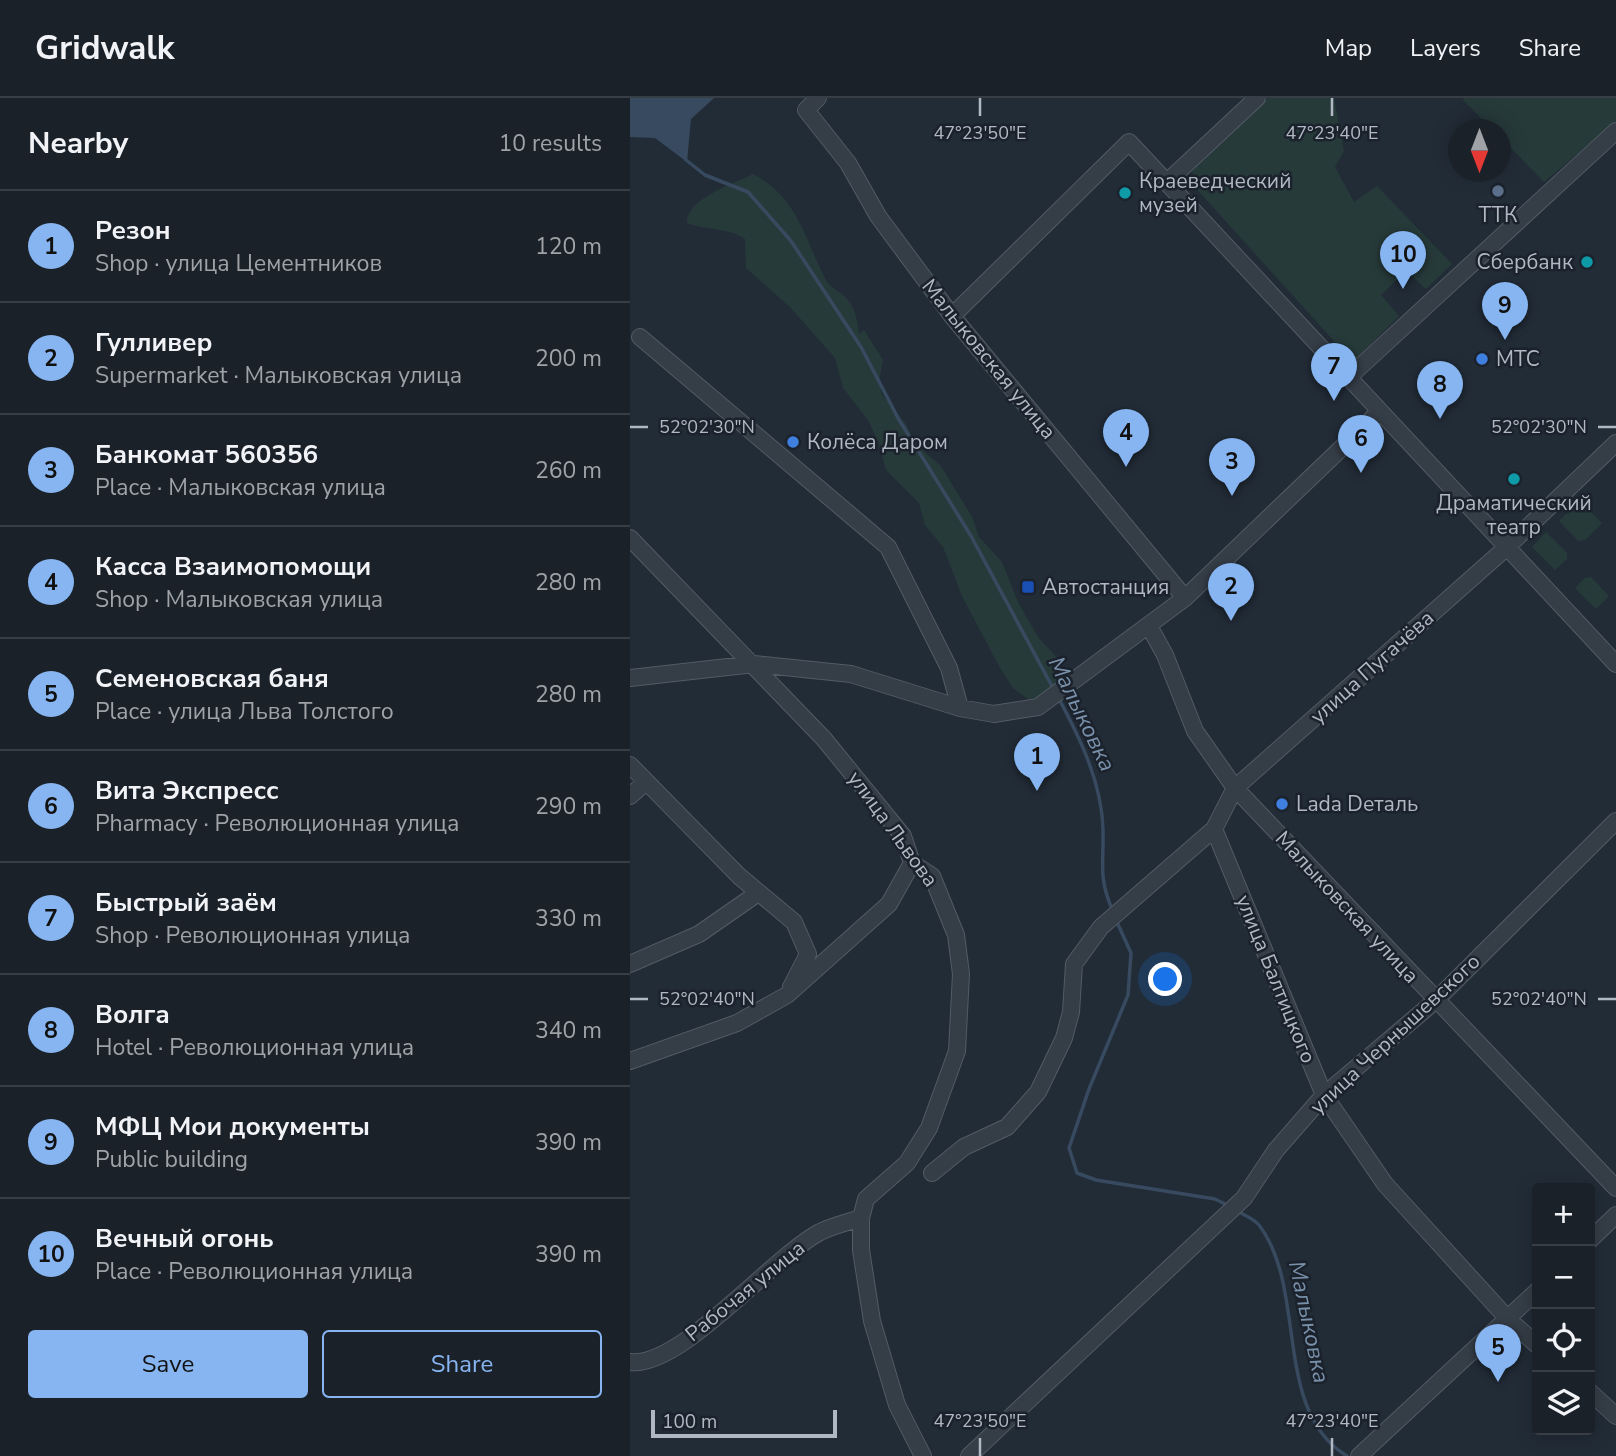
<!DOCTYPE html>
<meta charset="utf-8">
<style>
body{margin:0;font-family:"Nunito Sans",sans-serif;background:#272e35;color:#f1f3f6}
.controls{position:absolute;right:21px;bottom:21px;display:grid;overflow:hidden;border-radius:7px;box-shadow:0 4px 18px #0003}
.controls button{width:63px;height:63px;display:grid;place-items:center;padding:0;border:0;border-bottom:2px solid #383e46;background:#1a2129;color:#f1f3f6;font:35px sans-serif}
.compass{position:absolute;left:818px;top:21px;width:63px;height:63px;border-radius:50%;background:#1a2129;box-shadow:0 4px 18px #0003;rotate:180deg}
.scale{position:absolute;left:21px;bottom:18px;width:186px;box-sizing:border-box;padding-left:7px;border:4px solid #b0b8c4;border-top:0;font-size:19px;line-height:24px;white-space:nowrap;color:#b0b8c4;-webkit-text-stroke:5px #1b222c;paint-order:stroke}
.you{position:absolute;left:536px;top:882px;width:24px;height:24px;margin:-18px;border:5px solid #fff;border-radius:50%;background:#1a73e8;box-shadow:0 0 0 10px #1a73e833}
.badge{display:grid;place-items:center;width:46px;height:46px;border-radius:50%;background:#87b5f1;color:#111;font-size:23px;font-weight:700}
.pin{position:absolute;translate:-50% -58px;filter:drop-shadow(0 2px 4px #0008)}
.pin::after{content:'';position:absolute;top:37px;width:24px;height:21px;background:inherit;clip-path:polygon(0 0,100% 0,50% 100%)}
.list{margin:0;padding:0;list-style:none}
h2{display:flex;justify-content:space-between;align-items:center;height:91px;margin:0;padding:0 28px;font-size:30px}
h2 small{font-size:23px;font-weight:400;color:#9fa3a8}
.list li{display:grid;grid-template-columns:46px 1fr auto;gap:21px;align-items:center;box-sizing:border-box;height:112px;padding:0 28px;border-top:2px solid #383e46}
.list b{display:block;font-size:26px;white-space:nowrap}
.list p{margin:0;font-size:23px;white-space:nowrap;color:#9fa3a8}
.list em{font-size:23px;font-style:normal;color:#9fa3a8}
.actions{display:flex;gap:14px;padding:21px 28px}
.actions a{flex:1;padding:16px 0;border:2px solid #87b5f1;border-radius:7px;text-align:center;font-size:24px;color:#87b5f1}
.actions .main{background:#87b5f1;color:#111}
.icon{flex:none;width:38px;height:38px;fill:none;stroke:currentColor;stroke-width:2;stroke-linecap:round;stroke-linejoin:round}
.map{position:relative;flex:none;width:986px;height:1358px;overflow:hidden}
header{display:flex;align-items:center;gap:42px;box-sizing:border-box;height:98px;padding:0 35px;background:#1a2129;border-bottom:2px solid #383e46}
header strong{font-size:33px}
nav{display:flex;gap:38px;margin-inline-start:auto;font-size:24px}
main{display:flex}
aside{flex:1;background:#1a2129}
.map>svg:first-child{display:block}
.green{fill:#273a3a}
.water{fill:#384a5f}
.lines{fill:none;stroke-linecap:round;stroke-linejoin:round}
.stream{stroke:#384a5f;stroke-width:3.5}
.minor-casing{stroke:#535b65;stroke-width:18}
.minor{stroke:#353d47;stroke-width:16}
.ticks{fill:none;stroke:#b0b8c4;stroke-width:2.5}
.service-dot{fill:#5c6f8a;stroke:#1b222c;stroke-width:2.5}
.culture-dot{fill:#0f9aa8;stroke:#1b222c;stroke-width:2.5}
.shop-dot{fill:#3f7fe0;stroke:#1b222c;stroke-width:2.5}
.transit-dot{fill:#1a4fb4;stroke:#1b222c;stroke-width:2.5}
.labels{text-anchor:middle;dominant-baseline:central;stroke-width:5;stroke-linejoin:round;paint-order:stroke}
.poi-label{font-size:21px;fill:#b0b8c4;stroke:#1b222c;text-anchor:start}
.street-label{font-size:21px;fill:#b0b8c4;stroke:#1b222c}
.water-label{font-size:23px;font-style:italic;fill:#7990aa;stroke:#1b222c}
.ticks-label{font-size:18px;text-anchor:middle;fill:#b0b8c4;stroke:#1b222c;stroke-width:5;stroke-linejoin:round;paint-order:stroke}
</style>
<header>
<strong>Gridwalk</strong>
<nav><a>Map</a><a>Layers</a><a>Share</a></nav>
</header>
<main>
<aside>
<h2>Nearby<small>10 results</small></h2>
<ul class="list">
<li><span class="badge">1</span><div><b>Резон</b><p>Shop · улица Цементников</p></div><em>120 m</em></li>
<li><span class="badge">2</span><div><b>Гулливер</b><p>Supermarket · Малыковская улица</p></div><em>200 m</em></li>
<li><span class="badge">3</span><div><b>Банкомат 560356</b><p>Place · Малыковская улица</p></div><em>260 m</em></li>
<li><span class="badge">4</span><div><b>Касса Взаимопомощи</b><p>Shop · Малыковская улица</p></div><em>280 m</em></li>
<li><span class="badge">5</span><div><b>Семеновская баня</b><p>Place · улица Льва Толстого</p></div><em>280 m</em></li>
<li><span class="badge">6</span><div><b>Вита Экспресс</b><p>Pharmacy · Революционная улица</p></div><em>290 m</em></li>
<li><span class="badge">7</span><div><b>Быстрый заём</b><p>Shop · Революционная улица</p></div><em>330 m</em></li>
<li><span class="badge">8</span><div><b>Волга</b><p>Hotel · Революционная улица</p></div><em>340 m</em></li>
<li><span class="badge">9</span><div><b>МФЦ Мои документы</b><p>Public building</p></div><em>390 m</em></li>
<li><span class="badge">10</span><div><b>Вечный огонь</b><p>Place · Революционная улица</p></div><em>390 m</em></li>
</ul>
<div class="actions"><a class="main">Save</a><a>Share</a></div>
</aside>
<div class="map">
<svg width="986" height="1358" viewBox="0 0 986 1358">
<rect width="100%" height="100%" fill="#222c37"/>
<path class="green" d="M638,0H704L714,53L705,69L724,104L747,88L822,166L796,191L776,173L751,197L769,218L723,264L563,87L562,73Z
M834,0H986V23L914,84L871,40L870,32L862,31L833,2Z
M123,76C169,100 174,141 196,182C199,189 207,192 212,196C225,207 227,220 229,236L234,232L253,262L249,283L252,297L276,326L284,345L311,368L342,419L349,439L372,464L388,504L408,539L431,564L429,585L412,599L398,601L383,590L370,570L332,498L313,449L295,427L289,405L256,372L248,343L238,322L213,290L205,260L160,209L116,170L115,141C100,130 75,132 57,125C56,100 104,86 123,76Z
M946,406L955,415L959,412L972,425L955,442L948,443L929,423Z
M916,434L937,455V461L925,472L902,449Z
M961,479L979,498L966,511L945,490L955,480Z"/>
<path class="water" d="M0,0H84L61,21L57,64L25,40L0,39Z"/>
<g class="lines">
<path class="stream" d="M56,62L75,77L118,94L161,143L231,249L268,320L341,438L424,592
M428,599C450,640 472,685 473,732C474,764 468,779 482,811
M486,822L501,855L498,897L459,991L439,1050L447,1075L466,1082L585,1101L597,1107
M607,1113C614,1117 624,1121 629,1127C678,1191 642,1313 717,1358"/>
<g class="minor-casing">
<path id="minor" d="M188,0L176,12L218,65L248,118L322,218L555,500
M537,84L627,0
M322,218L499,44L986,566
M10,239L258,449L319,570L330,610
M720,278L986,33
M0,440L194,641L273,738L282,765L302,778L326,837L331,876L327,953L299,1030L277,1065L236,1101L231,1120V1152L242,1223L267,1307L293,1358
M519,528L535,557L565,633L605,690L986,1090
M0,580L124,566L221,576L330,610L364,616L408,609L555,500L749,314
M0,667L109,778L164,824L178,856L161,889
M0,698L16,684
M584,731L694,997L755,1086L878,1221L907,1247
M0,866L69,836L128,795
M0,963L107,925L157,897L259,806L282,765
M302,1075L334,1049L377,1029L408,994L434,940L441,914L444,866L471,829L584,731L605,690L877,449L986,345
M960,1142L986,1117
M0,1264C51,1270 141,1160 190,1134C202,1128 218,1124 231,1120
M960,1294L986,1318
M339,1358L614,1100L646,1052L694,997L805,903L986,723
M729,1358L907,1193"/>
</g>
<use href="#minor" class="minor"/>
</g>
<path class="ticks" d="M350,0V18M702,0V18M0,329H18M968,329H986M0,901H18M968,901H986M350,1340V1358M702,1340V1358"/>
<circle class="service-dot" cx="868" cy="93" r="7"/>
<g class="culture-dot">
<circle cx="495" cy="95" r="7"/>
<circle cx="957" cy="164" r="7"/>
<circle cx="884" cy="381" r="7"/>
</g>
<g class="shop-dot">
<circle cx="852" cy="261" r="7"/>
<circle cx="163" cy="344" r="7"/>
<circle cx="652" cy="706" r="7"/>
</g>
<rect class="transit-dot" x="391" y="482" width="14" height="14" rx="3.5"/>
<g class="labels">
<g class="poi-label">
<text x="509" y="83">Краеведческий<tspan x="509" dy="24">музей</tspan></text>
<text x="868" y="117" text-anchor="middle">ТТК</text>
<text x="943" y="164" text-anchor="end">Сбербанк</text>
<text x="866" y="261">МТС</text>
<text x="177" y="344">Колёса Даром</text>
<text x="884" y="405" text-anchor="middle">Драматический<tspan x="884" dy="24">театр</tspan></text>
<text x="412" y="489">Автостанция</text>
<text x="666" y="706">Lada Dеталь</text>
</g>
<g class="street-label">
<text transform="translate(359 261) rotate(51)">Малыковская улица</text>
<text transform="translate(742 569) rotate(-42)">улица Пугачёва</text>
<text transform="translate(263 731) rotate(54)">улица Львова</text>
<text transform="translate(717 809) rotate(47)">Малыковская улица</text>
<text transform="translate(646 881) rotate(68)">улица Балтицкого</text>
<text transform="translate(765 936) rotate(-43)">улица Чернышевского</text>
<text transform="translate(115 1193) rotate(-39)">Рабочая улица</text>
</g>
<g class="water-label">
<text transform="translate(452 616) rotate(64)">Малыковка</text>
<text transform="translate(679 1224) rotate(78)">Малыковка</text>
</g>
</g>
<g class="ticks-label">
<text x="350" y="41">47°23'50"E</text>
<text x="702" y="41">47°23'40"E</text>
<text x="909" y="335">52°02'30"N</text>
<text x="77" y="335">52°02'30"N</text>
<text x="909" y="907">52°02'40"N</text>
<text x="77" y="907">52°02'40"N</text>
<text x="350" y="1329">47°23'50"E</text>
<text x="702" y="1329">47°23'40"E</text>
</g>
</svg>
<div class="controls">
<button>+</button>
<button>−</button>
<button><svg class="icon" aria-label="locate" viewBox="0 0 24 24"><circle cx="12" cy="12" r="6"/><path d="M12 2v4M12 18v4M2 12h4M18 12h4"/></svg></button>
<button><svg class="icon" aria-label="layers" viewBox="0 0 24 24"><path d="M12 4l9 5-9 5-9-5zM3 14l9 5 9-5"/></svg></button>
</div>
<svg class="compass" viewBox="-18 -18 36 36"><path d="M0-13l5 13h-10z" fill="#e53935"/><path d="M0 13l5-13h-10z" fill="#9fa3a8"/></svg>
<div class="scale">100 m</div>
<div class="you"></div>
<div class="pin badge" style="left:407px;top:693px">1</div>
<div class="pin badge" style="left:601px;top:523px">2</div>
<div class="pin badge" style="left:602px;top:398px">3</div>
<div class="pin badge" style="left:496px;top:369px">4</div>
<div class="pin badge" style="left:868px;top:1284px">5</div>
<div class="pin badge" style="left:731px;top:375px">6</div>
<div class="pin badge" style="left:704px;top:303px">7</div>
<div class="pin badge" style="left:810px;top:321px">8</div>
<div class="pin badge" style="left:875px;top:242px">9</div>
<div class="pin badge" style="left:773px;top:191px">10</div>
</div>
</main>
